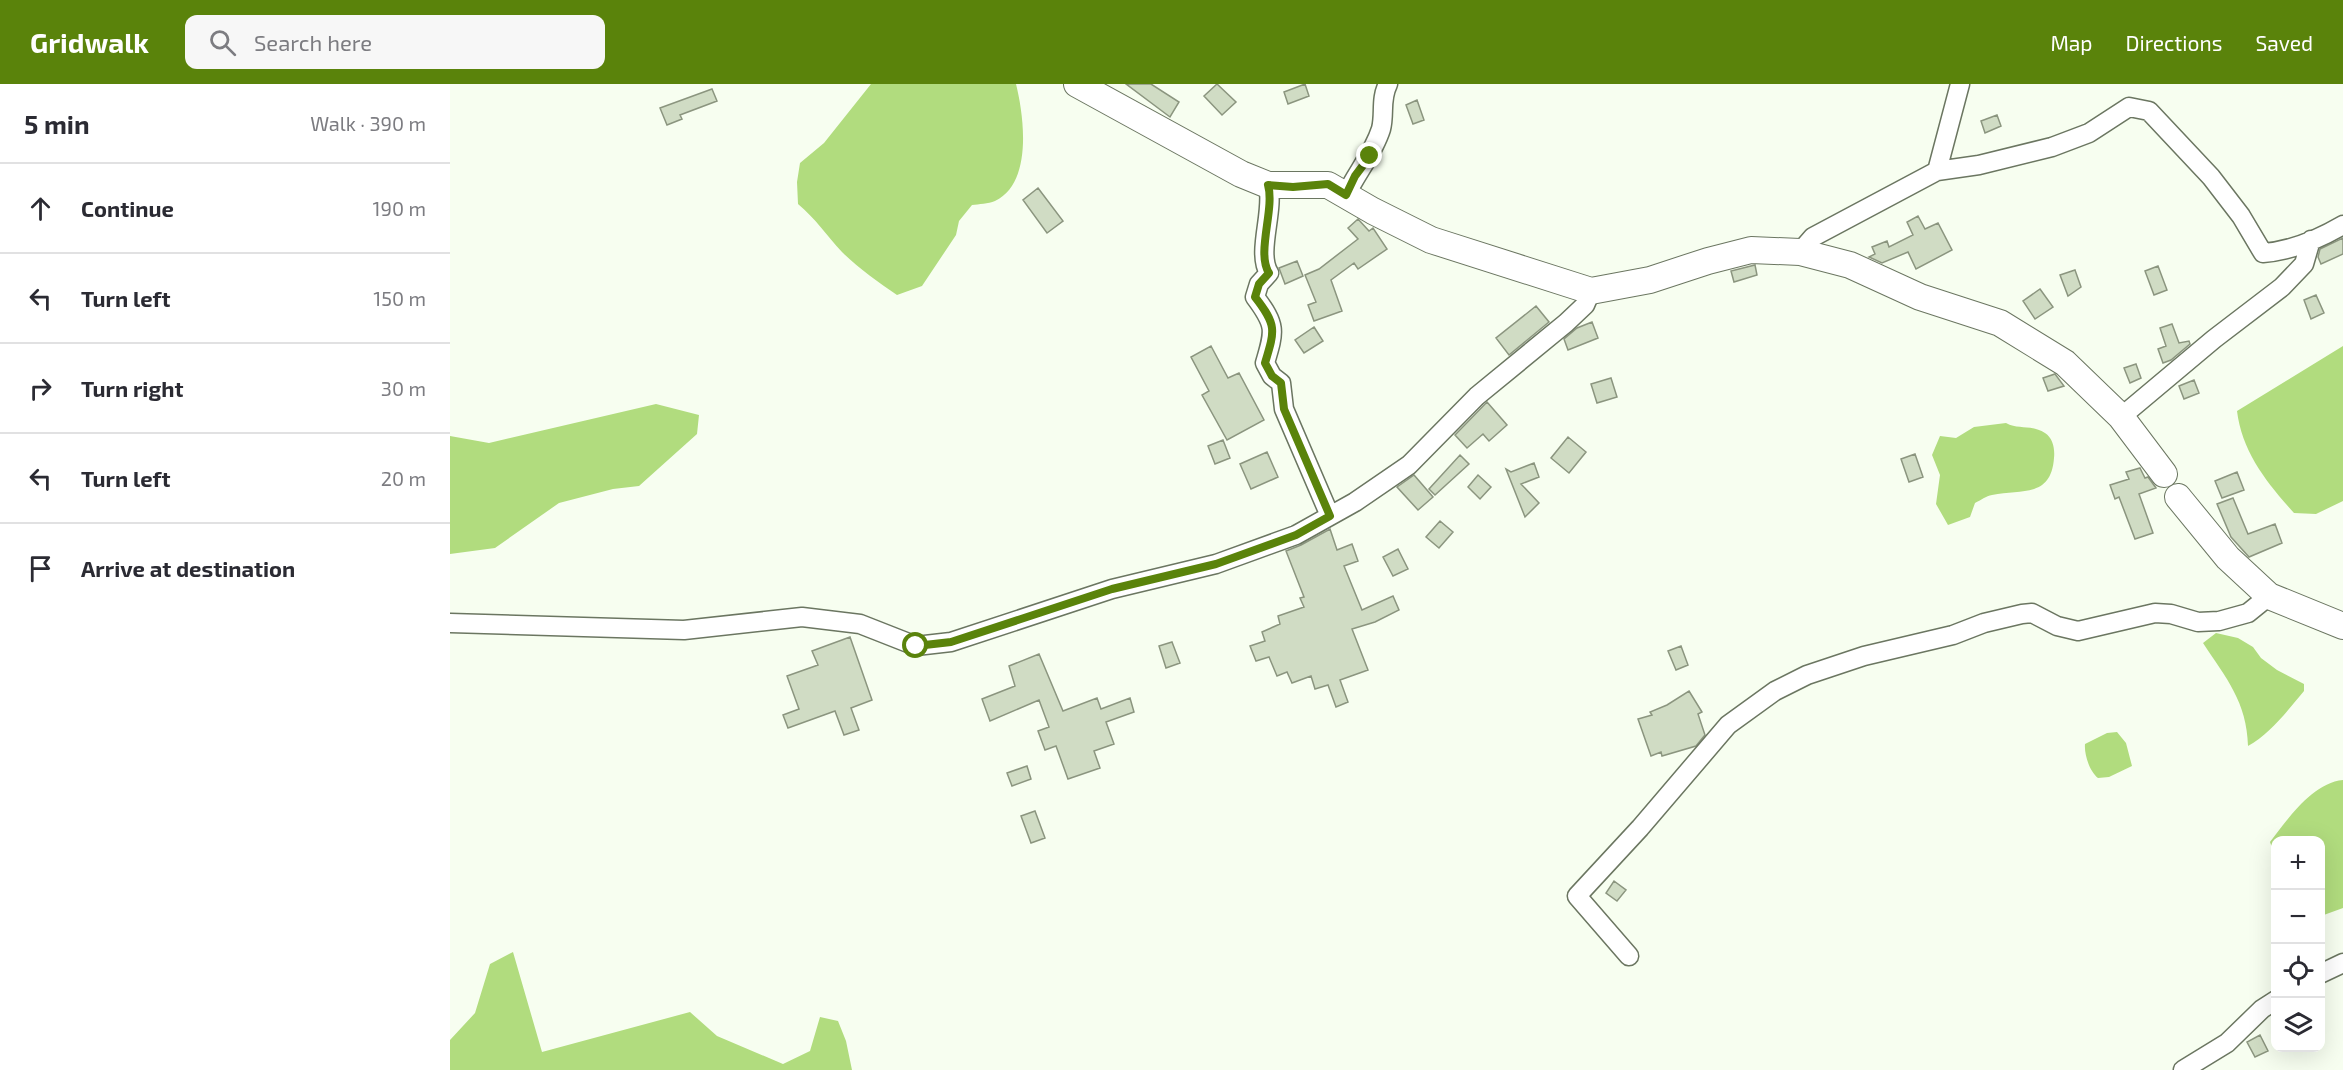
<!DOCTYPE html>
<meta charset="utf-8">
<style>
body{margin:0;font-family:"Exo 2",sans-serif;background:#f7f7f7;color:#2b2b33}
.controls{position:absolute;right:18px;bottom:18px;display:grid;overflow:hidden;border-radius:12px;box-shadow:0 6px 24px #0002}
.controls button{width:54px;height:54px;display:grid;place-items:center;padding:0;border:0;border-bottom:2px solid #e1e1e2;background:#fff;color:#2b2b33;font:30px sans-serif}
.stop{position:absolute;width:18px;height:18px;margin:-14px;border:4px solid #5a830b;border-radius:50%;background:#fff}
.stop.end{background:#5a830b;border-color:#fff;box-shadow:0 2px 6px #0008}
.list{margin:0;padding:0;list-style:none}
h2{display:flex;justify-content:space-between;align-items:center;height:78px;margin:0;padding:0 24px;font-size:26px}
h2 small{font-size:20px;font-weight:400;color:#7c7c81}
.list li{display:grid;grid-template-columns:39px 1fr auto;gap:18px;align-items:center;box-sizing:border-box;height:90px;padding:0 24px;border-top:2px solid #e1e1e2}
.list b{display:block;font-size:22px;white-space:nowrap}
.list em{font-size:20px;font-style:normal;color:#7c7c81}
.icon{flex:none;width:33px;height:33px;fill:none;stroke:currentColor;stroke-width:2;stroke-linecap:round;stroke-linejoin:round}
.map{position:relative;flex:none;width:1893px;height:986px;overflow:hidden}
header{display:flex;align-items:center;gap:36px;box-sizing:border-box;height:84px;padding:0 30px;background:#5a830b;color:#fff}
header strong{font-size:28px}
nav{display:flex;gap:33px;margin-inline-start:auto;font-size:21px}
.search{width:420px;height:54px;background:#f7f7f7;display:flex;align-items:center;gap:15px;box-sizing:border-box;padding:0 21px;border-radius:12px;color:#7c7c81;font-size:22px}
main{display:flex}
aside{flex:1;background:#fff}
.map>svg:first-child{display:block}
.water{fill:#b1dc7e}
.building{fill:#d0dcc4;stroke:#8b957f;stroke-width:1.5}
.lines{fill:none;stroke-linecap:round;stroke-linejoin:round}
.street-casing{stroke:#6b7661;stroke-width:21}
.secondary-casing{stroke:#6b7661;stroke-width:28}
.street{stroke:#fff;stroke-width:18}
.secondary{stroke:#fff;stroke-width:26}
.route{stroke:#5a830b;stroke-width:8}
</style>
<header>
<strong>Gridwalk</strong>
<div class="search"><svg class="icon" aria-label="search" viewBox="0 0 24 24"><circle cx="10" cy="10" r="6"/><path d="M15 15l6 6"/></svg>Search here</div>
<nav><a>Map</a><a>Directions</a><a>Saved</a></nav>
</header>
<main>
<aside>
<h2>5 min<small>Walk · 390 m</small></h2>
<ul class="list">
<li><svg class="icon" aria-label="ahead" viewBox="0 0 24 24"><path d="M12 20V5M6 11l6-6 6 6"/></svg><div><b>Continue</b></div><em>190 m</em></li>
<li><svg class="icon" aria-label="left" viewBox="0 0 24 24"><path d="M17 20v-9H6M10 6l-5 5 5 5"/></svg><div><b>Turn left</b></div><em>150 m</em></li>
<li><svg class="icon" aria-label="right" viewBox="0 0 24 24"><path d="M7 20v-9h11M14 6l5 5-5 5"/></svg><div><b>Turn right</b></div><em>30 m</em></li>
<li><svg class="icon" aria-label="left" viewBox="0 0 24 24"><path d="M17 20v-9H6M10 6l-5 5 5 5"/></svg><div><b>Turn left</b></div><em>20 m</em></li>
<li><svg class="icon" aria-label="arrive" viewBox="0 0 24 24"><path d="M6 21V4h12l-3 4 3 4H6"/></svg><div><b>Arrive at destination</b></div></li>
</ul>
</aside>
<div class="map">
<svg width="1893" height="986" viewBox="0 0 1893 986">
<rect width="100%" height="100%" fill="#f7fef0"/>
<path class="water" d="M421,0H566C574,32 583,99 545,117C538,120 529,120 522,121L509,137L506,151L472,202L447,211C428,198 408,184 392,168C377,152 365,134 348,120L347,98L350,79L374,59Z
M1893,262V417L1866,430L1844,429C1817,399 1792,368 1787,327Z
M206,320L249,331L247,350L189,402L163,405L109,419L45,464L0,470V352L39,359Z
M1556,339C1569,346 1580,340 1595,349C1603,354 1605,365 1604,374C1601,414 1572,405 1542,411C1536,412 1531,416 1525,419L1520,433L1498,441L1486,420L1490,391L1482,371L1490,352L1506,354L1524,343Z
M1766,549L1788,554L1803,563L1811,574L1827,586L1854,600V607C1838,626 1820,650 1798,662C1797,618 1776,594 1753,559Z
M1667,648L1676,659L1682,682L1659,693L1648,694C1640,688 1634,671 1635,660L1657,649Z
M1893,696V824L1871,832L1870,756H1826L1825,772L1820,758C1838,735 1862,699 1893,696Z
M63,868L92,968L240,928L267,952L333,980L360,967L370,933L388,937L396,957L402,986H0V956L25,929L40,880Z"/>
<path class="building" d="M676,0H701L729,18L720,33Z
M767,0L786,18L772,31L754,12Z
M855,0L859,12L838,20L834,8Z
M262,5L267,17L230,31L232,35L217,41L210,24Z
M967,16L974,36L963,40L956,21Z
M1547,31L1551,42L1535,49L1531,37Z
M588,104L613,137L597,149L573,116Z
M1468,132L1475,145L1488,139L1502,166L1466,185L1458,168L1432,179L1419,173L1425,170L1422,163L1437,157L1439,163L1463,151L1457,138Z
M908,135L919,147L923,144L937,165L908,185L904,179L881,196L892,227L864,237L858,221L866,218L855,191L869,185L908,155L898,144Z
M1893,154V170L1871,180L1868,173L1870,165Z
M847,177L853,192L835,200L829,184Z
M1305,181L1307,191L1284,198L1281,187Z
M1708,182L1717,206L1704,211L1695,187Z
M1625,186L1631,203L1618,212L1610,191Z
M1590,205L1603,223L1585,235L1573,217Z
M1866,211L1874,229L1861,235L1854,216Z
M1086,222L1099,238L1059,271L1046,254Z
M1142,238L1148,254L1118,266L1114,255L1127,244Z
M1722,240L1729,259L1739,257L1740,260L1721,276L1713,279L1708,265L1716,262L1710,244Z
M864,243L873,257L854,269L845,256Z
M761,262L778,294L789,289L814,336L777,356L752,311L759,307L741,273Z
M1686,280L1691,294L1680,299L1674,284Z
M1605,290L1614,302L1598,307L1593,294Z
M1161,294L1167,313L1147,319L1141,300Z
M1744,296L1749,309L1734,315L1729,302Z
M1037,318L1057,341L1039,357L1033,350L1017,364L1005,351Z
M1118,353L1136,368L1119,389L1101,374Z
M773,356L780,374L765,380L758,362Z
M817,368L828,393L801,405L790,380Z
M1465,370L1473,393L1459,398L1451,375Z
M1010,371L1019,380L985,411L979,405Z
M1084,379L1089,393L1071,400L1089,419L1075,433L1056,385L1061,388Z
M1690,384L1695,394L1698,393L1706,404L1689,410L1703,449L1685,455L1669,413L1665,415L1660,401L1679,395L1676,388Z
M1787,388L1794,406L1772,414L1765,397Z
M964,391L983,413L968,426L947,403Z
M1028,391L1041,403L1030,415L1018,403Z
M1783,414L1798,450L1825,440L1832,459L1799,473L1781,453L1767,420Z
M990,437L1003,448L989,464L976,453Z
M880,445L887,466L902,460L908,477L894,482L912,526L943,512L949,526L925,538L902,545L918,586L890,596L898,618L886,623L878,601L865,605L861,592L842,599L837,588L827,592L819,573L806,577L800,562L815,557L812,548L830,540L828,532L854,523L850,514L854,513L836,467L851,461Z
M948,465L958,485L943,492L933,473Z
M400,553L422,616L401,624L409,646L394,651L385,627L338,644L333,631L349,625L337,592L368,581L362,567Z
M722,558L730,579L716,584L709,562Z
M1231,562L1238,581L1226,586L1218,567Z
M589,570L613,627L647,614L651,625L680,614L684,628L656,638L664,660L644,667L650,684L618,695L606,662L595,666L588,647L599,643L589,616L540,637L532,615L565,602L559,582Z
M1239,607L1252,628L1248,630L1255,651L1246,662L1212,672L1211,668L1201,672L1188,635L1202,631L1200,628L1217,621Z
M577,682L581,695L562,702L557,689Z
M585,727L595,754L581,759L571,732Z
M1164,797L1176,806L1167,817L1156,809Z
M1810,951L1818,967L1805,973L1797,958Z"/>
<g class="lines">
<g class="street-casing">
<path id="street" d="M1487,87L1510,0
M818,101C825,126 806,168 819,189L809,200L805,213C826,241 825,246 815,279L822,292L831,299L834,325L880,432
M896,111C907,88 923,70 931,45C935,30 930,15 938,0
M1350,168L1363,153L1487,87L1529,81L1602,63L1639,49L1679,23L1699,27L1761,93L1791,132L1813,169C1840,167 1869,155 1893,141
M1671,333L1764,255L1832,203L1854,180L1861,156
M0,539L234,546L352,533L410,540L466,562L501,558L662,505L766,480L846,451L905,418L959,381L1027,312L1116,239L1135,221L1141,207
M1179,872L1127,812L1190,744L1278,641L1325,607L1357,591L1414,572L1503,551L1534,539L1572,530L1582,529L1607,542L1628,547L1705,529L1721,530L1748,538L1769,537L1798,529L1819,512
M1870,890L1893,879
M1733,986L1777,959L1812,925L1826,916"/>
</g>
<g class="secondary-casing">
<path id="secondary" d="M627,0L791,90L818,101H878L923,127L981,156L1141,207L1200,196L1258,177L1301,166L1350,168L1400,181L1470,213L1550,239L1615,279L1671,333L1714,390
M1728,413L1778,474L1819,512L1893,542"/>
</g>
<use href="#street" class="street"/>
<use href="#secondary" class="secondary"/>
</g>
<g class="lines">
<path class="route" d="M466,562L501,558L662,505L766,480L846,451L880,432L834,325L831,299L822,292L815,279C825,246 827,241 805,213L809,200L819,189C806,169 825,125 818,101L843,103L878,100L896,111L905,92L920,72"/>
</g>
</svg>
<div class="controls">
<button>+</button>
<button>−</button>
<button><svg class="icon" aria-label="locate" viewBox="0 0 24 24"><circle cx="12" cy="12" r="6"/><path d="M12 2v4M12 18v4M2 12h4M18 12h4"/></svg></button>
<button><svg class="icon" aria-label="layers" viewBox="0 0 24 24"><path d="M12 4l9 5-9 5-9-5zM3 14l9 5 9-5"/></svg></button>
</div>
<div class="stop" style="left:466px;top:562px"></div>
<div class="stop end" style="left:920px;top:72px"></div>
</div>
</main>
